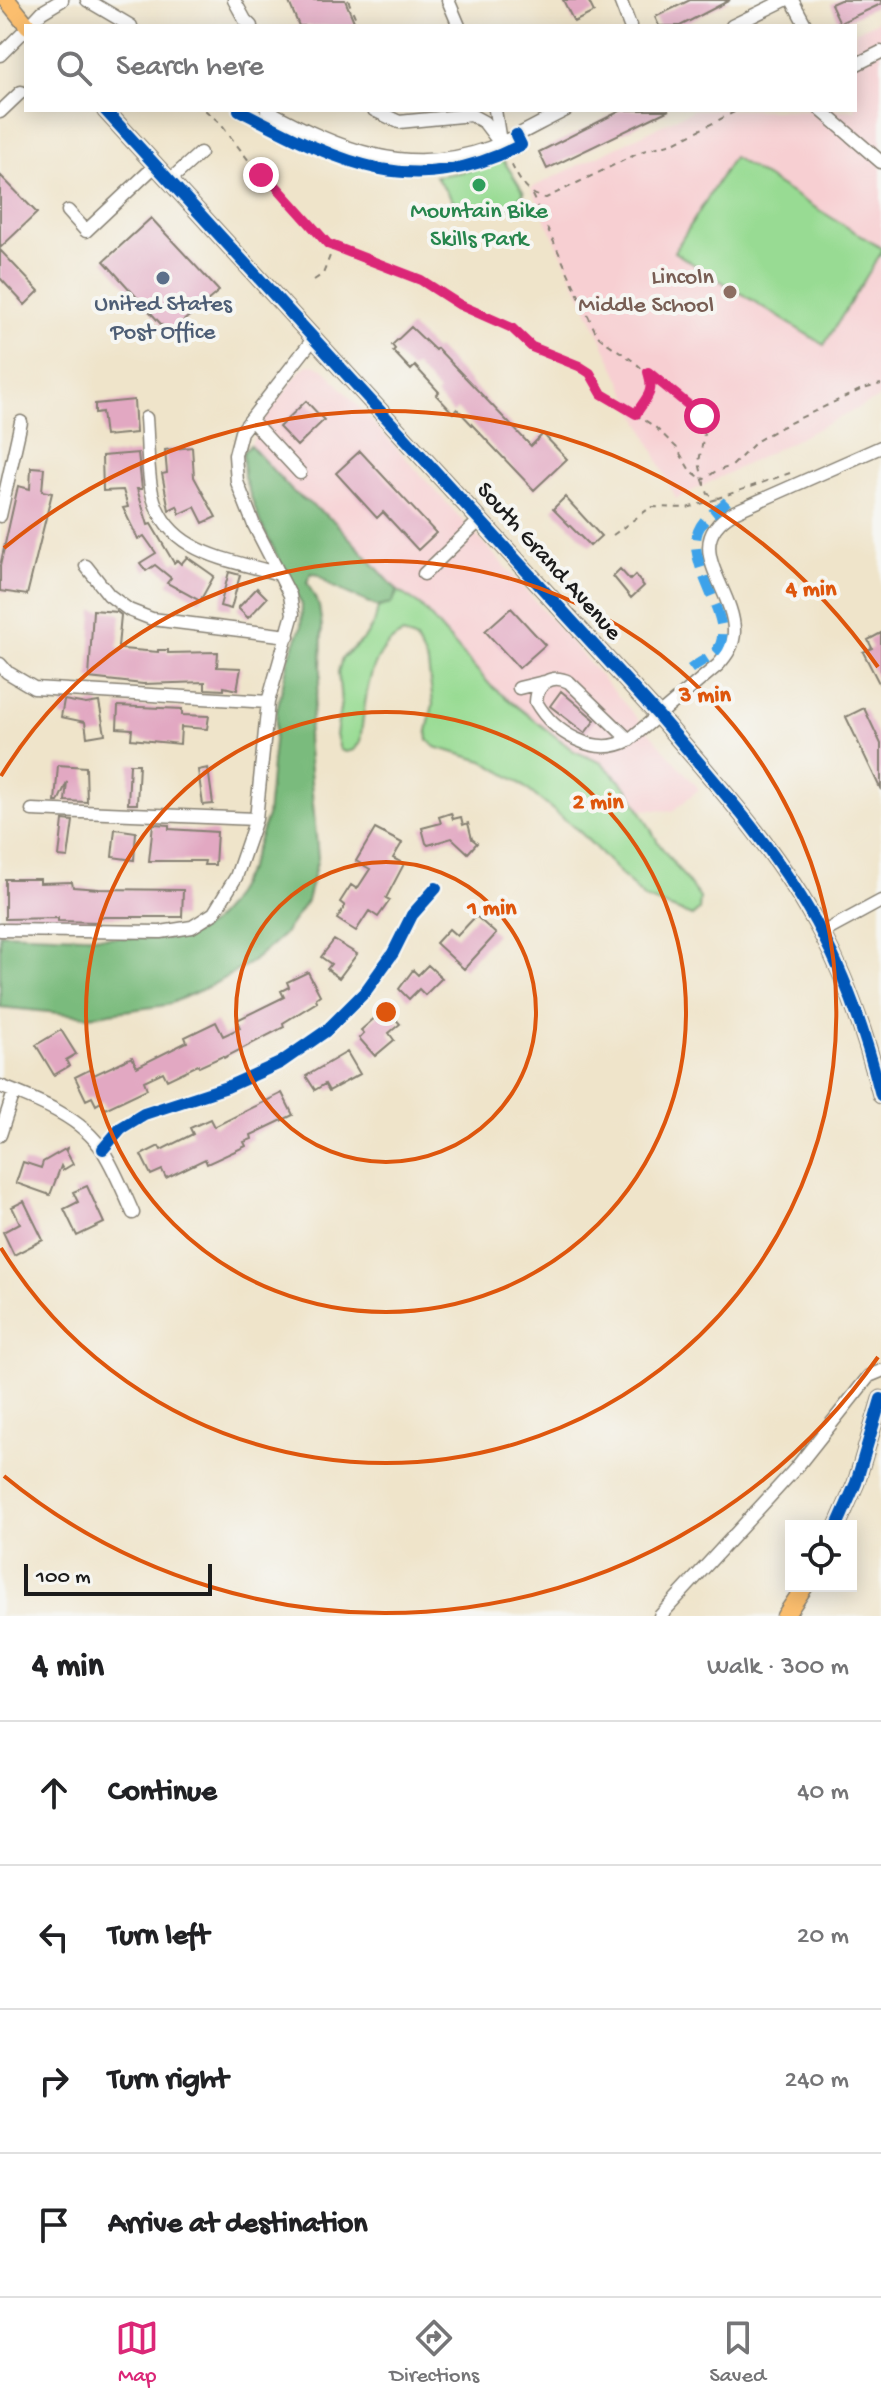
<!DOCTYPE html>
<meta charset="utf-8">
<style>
body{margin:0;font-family:"Gochi Hand",sans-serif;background:#f6f6f6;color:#202124}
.controls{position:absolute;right:24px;bottom:24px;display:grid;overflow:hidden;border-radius:0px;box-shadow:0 4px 20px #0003}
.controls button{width:72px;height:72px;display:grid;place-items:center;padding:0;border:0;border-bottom:2px solid #e0e0e0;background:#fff;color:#202124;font:40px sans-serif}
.scale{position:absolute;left:24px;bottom:20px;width:188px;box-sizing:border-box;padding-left:8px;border:4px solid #1c1c1c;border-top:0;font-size:22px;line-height:28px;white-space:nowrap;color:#1c1c1c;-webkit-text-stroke:6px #f6f6f2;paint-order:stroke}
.stop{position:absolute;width:24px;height:24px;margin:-18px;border:6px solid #db2777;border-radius:50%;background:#fff}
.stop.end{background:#db2777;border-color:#fff;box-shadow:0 2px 8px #0008}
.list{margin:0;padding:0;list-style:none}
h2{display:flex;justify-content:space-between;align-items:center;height:104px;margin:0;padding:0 32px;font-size:34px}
h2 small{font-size:26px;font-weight:400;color:#757577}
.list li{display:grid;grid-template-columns:52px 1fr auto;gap:24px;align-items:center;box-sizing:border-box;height:144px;padding:0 32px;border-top:2px solid #e0e0e0}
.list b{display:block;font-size:30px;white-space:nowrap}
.list em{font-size:26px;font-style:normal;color:#757577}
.icon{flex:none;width:44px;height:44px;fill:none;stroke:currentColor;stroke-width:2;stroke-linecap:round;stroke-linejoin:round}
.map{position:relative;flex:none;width:881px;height:1616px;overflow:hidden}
.search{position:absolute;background:#fff;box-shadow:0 4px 20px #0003;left:24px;right:24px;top:24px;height:88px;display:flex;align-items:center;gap:20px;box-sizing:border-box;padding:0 28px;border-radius:0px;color:#757577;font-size:30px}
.sheet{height:680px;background:#fff}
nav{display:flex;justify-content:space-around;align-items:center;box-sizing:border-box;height:112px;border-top:2px solid #e0e0e0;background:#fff;font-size:22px;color:#757577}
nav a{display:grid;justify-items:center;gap:4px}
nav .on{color:#db2777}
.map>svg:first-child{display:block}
.built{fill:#f7cfd2}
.green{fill:#98db93;stroke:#5a7c58;stroke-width:2}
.forest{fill:#7abb7d;stroke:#4b6c4c;stroke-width:2}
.building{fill:#e2a8c2}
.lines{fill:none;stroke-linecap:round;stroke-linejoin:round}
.minor-casing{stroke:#868073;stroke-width:15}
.major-casing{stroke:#868073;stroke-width:19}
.path{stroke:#868073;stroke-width:2;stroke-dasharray:6 6;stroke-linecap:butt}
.minor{stroke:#fff;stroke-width:12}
.major{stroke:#fbbe6e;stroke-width:16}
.quiet{stroke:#3da2ea;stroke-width:10;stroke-dasharray:20 10;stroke-linecap:butt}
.cycleway-casing{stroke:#f6f6f2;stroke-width:17}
.cycleway{stroke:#0057b8;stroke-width:12}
.route{stroke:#db2777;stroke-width:10}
.ring{fill:none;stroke:#de560d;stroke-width:4}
.leisure-dot{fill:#2e9e5b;stroke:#f6f6f2;stroke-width:3}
.service-dot{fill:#5c6f8a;stroke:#f6f6f2;stroke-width:3}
.education-dot{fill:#8d6e63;stroke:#f6f6f2;stroke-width:3}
.labels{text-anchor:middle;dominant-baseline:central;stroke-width:8;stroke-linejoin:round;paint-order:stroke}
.leisure-label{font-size:24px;fill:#27864d;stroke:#f6f6f2}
.education-label{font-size:24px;fill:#785e54;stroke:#f6f6f2;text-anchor:end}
.service-label{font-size:24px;fill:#4e5e75;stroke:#f6f6f2}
.street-label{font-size:24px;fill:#1c1c1c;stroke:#f6f6f2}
.centre{fill:#de560d;stroke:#f6f6f2;stroke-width:4}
.ring-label{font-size:24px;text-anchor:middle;font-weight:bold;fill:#de560d;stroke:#f6f6f2;stroke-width:8;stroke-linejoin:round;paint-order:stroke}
</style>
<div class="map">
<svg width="881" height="1616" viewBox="0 0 881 1616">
<rect width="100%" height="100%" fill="#f6f6f2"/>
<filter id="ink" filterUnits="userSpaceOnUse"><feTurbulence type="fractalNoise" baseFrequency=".0125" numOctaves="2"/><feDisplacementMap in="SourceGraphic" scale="16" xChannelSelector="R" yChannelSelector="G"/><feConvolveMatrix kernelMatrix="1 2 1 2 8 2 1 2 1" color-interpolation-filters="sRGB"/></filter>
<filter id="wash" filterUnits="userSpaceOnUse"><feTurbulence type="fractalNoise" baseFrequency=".006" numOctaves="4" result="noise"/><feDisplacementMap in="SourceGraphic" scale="32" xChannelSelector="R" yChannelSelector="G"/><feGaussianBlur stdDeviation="1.8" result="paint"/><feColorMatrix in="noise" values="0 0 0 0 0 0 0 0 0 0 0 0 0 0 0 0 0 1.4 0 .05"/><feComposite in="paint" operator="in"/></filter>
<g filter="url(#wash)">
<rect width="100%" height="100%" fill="#efe4ca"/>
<path class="built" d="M881,19V397L676,499L531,188L693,110H855V32Z
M308,365H316L324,369L500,561L699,789L673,811L639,809L629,790L602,763L575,751L491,686L420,605L398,591L334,521L292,491L250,445L262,421L301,370Z"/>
<path class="green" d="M733,157L881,248V253L824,345L674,252Z
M502,158L524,193L509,209L489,211L454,202L435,176C458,173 482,170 502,158Z
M398,591L420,605L491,686L574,751L602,763L629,790L659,844L700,898L699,910L692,916L644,898L580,832L517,781L483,761L435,747L428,740L427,731L433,704L428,664L416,640L403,634C366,650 365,707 360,742L354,750L346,752L340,750L336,735L341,702L338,672L342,658L364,639L375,621L378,607L391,604Z"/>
<path class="forest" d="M250,445L292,491L334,521L398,591L391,604L378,607L333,587L318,575L311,573L307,582L319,606L322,627L321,675L307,738L318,858L307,901L283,935L252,962L212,985L167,1005L88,1016L0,1007V933L167,939L193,934L212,923L227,906L249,868L267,816L277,710L289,657L301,627L302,605L260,522L244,477L243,452Z"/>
<g id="blocks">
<path class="building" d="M288,0H345L356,26H299Z
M563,0H588L594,12L574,22Z
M690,0H730L680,26H659L655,17Z
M840,0H881V4L840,23L831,4Z
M622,110H669L547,169L539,152Z
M0,175L37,213L0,248Z
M151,218L219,291L169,333L104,261Z
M0,250L39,291L25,305L0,278Z
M411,327L435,350L437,348L531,446L543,434L567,459L534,490L457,409L453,413L436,395L439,392L415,366L411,370L393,351L395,349L392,345Z
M134,400L136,433L105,436L102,412L95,413V404Z
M306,401L324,420L297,446L279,427Z
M192,447L194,477L216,517L203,523L195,507L180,514L177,506L169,510L162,474L167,473L165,450Z
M360,451L436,533L418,550L383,512L377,518L336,473Z
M138,453L142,489H137L148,525L151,524L174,563L177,560L181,564L187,557L214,576L200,601L167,583L171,578L155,565L146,571L140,563L156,553L144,536L138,539L123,508L128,507L123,490L103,491L102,456Z
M31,467L44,468L42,491L52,493L27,595L0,591V566L18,486L30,489Z
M565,497L601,536L590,546L553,509Z
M620,569L630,580L635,575L644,586L631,598L613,576Z
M229,572L240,575L231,609L220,606Z
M257,588L267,598L248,618L238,608Z
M511,608L545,645L519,668L485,631Z
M93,610L117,612L121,615L118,647L122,649L158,652V650H168V653L218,652L217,667L241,668L237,690L224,687V690L205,689V682L143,684L89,678Z
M881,633V687L863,652L872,648L868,640Z
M561,691L595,720L585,733L550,706Z
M64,700L86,704L99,702L105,734L87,737L85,722L61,717Z
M118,706L182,709V715L209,716L207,729L181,727L180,744L131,739L132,729L117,728Z
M864,708L881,744V790L846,717Z
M130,764H139L137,804H128Z
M58,765L86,767L87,802L65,801L67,782L58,802H55Z
M208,768L213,804L203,805L198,770Z
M451,813L453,819L461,817L463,825L468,823L472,839L477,843L468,853L452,838L428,845L426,843L422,828L441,823L439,817Z
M63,820L73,821L68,858L59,857Z
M153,824L169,825V829L217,832L215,865H204L205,861H149Z
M115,829L136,832L134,860L112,857Z
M375,829L402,843L393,858L404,864L386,898L390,900L378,917L369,911L356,931L337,919L345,906L340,902L351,885L357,889L370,869L356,861Z
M5,879H40V883L72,882L73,887L99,889L183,890L182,917H98V922L58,921V918L5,919Z
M476,916L496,934L464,969L436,943L449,929L457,936Z
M334,940L357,954L339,978L327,969L331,964L321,957Z
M428,965L442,978L425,995L419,989L409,999L399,989L413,970L418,975Z
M308,972L320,995L316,998L317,1002L283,1023L284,1027L224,1058L223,1056L199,1067L198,1065L167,1080L163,1072L144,1081L147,1089L105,1109L101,1102L96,1105L92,1097L86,1100L75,1077L91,1069L94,1075L132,1057L137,1067L187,1042L185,1037L216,1022L223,1036L240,1028L237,1020L284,997L281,991L289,987L287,982Z
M386,1008L400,1024L389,1033L394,1040L375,1056L359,1038L364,1033L361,1030Z
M61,1030L76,1054L66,1060L69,1066L54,1075L36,1045Z
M347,1052L360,1074L329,1091L325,1084L315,1090L306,1076Z
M282,1093L293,1115L251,1135L252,1139L244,1142L246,1146L207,1164L205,1159L166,1178L162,1170L151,1175L141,1155L159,1146L161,1150L193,1134L190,1128L210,1119L214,1127Z
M67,1148L66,1151L73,1164L63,1170L61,1166L50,1195L16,1183L23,1162L41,1168L43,1162Z
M87,1186L104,1223L77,1236L64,1209L78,1202L73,1192Z
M24,1201L43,1240L14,1255L3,1232L20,1223L12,1207Z"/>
</g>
</g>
<g filter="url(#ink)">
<use href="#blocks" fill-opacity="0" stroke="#868073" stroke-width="2"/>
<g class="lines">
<g class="minor-casing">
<path id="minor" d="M87,0L131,26
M234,0L245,20L251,26
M448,0L459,26
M620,0L630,26
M792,0L806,26
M29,26L42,12L62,0
M732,26L785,0
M0,55L26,29
M855,65L881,52
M267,110C339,149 406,178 489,148C515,138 541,122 566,110
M374,110L399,122L471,115L484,122L500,143
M495,110L500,142
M821,110L881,162
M0,112L21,92
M170,180L200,153
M68,211L86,231L156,165
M146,418C148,442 147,469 152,493C166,554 229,559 279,574
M251,420L300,473
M0,516L21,422
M86,566L109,595L129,610L152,619L288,636
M424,574L480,520
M0,664L7,672L34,688L268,702
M519,688L544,682
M629,740C595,758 554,733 536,702C537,682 552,674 569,682L629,740L718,665C727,655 734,645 734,631C734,587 678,544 734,512L881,447
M32,810L256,819
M0,930L161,932L192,927L214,913L236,877L256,819L268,702L293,614L290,595L254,525L237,482L235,455L241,432L314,338
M822,933L881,901
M0,1086C36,1100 82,1117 103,1151C115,1170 124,1193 133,1213
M0,1135L14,1092
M103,1149L121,1128L144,1114L227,1087L280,1063L326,1031L365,992L393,953L412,915L436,888
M660,1616L796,1468L869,1376L881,1371"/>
</g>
<g class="major-casing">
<path id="major" d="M7,0L28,26
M105,110L657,714C717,784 780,853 822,934C849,984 867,1040 881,1095
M837,1526L856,1483L881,1399
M785,1616L805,1586"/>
</g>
<path class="path" d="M348,0L359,26
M205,110L219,122L256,170L276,186L287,201L328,244L421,280L460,305L512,328L532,347L579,366L590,373L602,394L654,426L677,448L689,469L703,480L708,494L718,498L790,473
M506,154C516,172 523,195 546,198L643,151L676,142L738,110
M532,195L597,335C613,351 661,369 649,396C647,401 640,406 637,412
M314,280L323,274L333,248
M648,372L702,416L705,428L699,462L703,480L716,471L732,466L757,441L781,427L860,390L881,384
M613,535L651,507L687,508L717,499"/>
<use href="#minor" class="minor"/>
<use href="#major" class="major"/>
<path class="quiet" d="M690,669C698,663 709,658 716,651C740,625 685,567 698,531C705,513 723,509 732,495"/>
<g class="cycleway-casing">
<path id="cycleway" d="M105,110L657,714C717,784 780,853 822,934C849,984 867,1040 881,1095
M239,110C340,162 409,201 521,145L516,135
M103,1149L121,1128L144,1114L227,1087L280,1063L326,1031L365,992L393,953L412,915L436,888
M837,1526L856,1483L881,1399"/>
</g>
<use href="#cycleway" class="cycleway"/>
</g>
</g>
<g class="lines" filter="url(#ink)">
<path class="route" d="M261,175L276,186L328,244L421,280L460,305L512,328L532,347L579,366L590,373L602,394L636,414C646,397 655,394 648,372L702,416"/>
</g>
<g class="ring">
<circle cx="386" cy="1012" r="150"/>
<circle cx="386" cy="1012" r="300"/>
<path d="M1 776A451 451 0 1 1 1 1248"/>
<path d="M878 1357A601 601 0 0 1 4 1476M4 548A601 601 0 0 1 878 667"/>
</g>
<circle class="leisure-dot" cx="479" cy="185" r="8"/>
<circle class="service-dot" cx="163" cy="278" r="8"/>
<circle class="education-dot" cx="730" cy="292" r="8"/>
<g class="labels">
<g class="leisure-label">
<text x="479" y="212">Mountain Bike<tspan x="479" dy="28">Skills Park</tspan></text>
</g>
<g class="education-label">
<text x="714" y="278">Lincoln<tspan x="714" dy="28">Middle School</tspan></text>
</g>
<g class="service-label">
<text x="163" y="305">United States<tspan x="163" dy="28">Post Office</tspan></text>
</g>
<g class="street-label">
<text transform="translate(548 562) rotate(48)">South Grand Avenue</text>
</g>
</g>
<circle cx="386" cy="1012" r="12" class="centre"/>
<g class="ring-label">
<text x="811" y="595">4 min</text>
<text x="705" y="701">3 min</text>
<text x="598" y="808">2 min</text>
<text x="492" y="914">1 min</text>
</g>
</svg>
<div class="controls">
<button><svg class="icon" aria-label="locate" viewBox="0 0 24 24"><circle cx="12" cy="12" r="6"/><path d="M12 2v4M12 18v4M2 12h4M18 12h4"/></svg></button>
</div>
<div class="scale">100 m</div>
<div class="stop" style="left:702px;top:416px"></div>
<div class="stop end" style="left:261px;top:175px"></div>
<div class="search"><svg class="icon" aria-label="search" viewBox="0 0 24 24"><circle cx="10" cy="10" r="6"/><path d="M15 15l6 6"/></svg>Search here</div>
</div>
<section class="sheet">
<h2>4 min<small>Walk · 300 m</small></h2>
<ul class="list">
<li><svg class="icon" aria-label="ahead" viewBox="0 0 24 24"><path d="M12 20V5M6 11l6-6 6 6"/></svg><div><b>Continue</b></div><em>40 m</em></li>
<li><svg class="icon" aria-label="left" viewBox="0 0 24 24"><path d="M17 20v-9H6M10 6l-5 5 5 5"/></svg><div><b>Turn left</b></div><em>20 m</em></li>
<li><svg class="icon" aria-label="right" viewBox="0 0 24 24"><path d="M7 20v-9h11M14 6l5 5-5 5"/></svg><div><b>Turn right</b></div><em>240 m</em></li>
<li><svg class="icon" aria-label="arrive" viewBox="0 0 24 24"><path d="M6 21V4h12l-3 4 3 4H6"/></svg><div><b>Arrive at destination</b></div></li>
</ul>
</section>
<nav>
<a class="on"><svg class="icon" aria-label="map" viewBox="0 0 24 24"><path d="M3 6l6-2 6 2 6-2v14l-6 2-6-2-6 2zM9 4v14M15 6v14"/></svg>Map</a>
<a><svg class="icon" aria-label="directions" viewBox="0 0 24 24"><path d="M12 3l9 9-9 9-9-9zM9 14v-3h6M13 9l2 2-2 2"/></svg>Directions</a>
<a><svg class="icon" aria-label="saved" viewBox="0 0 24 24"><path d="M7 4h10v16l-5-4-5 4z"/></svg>Saved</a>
</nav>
